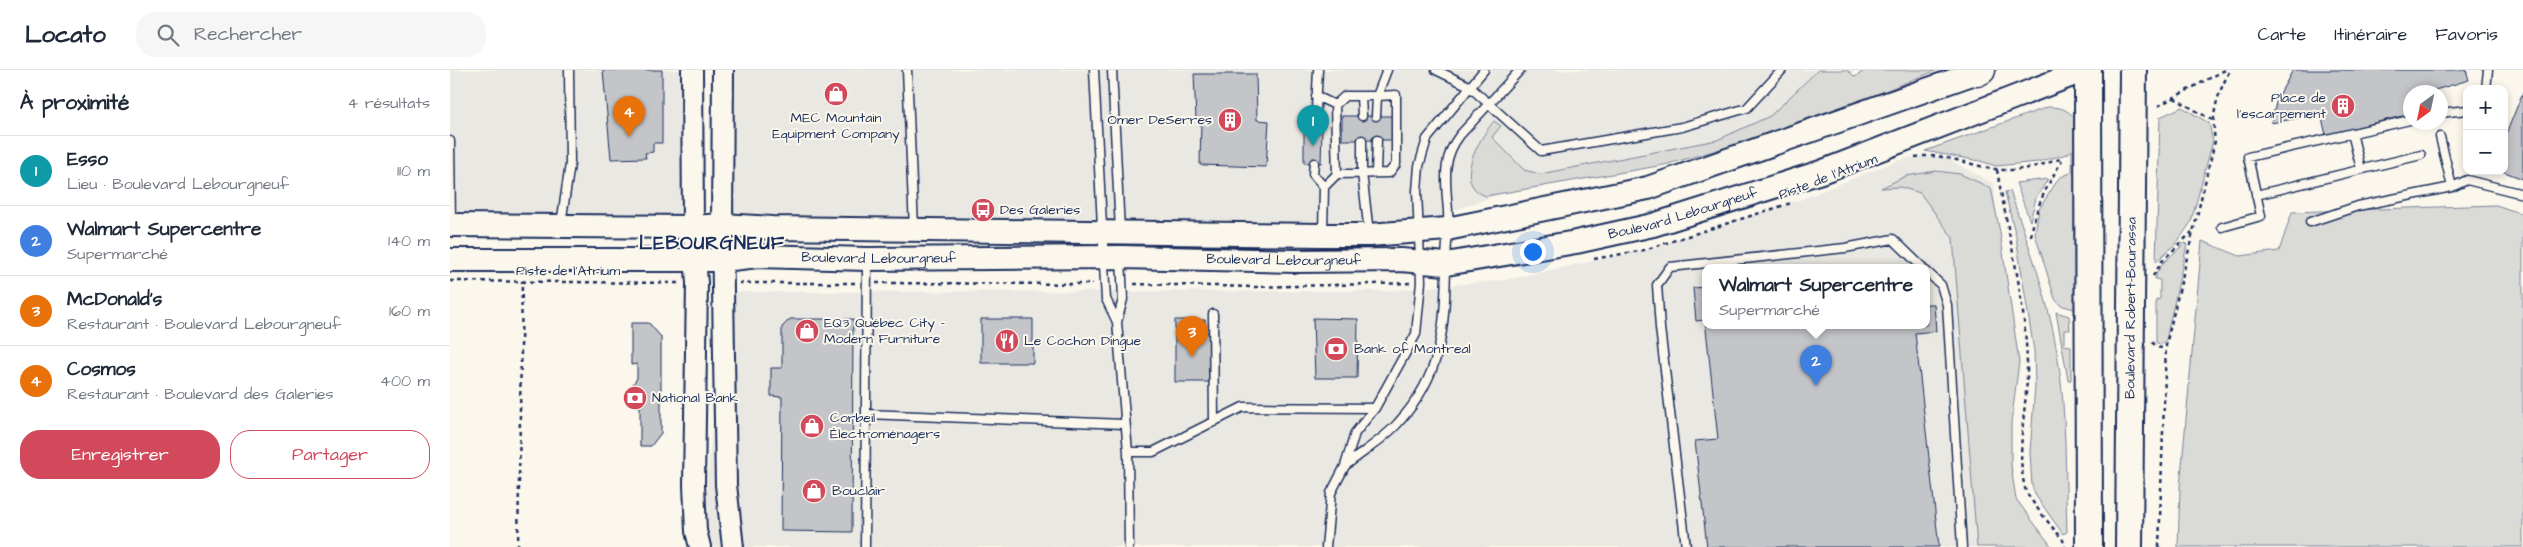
<!DOCTYPE html>
<html lang="fr">
<meta charset="utf-8">
<style>
body{margin:0;font-family:"Architects Daughter",sans-serif;background:#f6f6f7;color:#1f2937}
.controls{position:absolute;right:15px;top:15px;display:grid;overflow:hidden;border-radius:10px;box-shadow:0 2px 8px #0003}
.controls button{width:45px;height:45px;display:grid;place-items:center;padding:0;border:0;border-bottom:1px solid #e0e1e3;background:#fff;color:#1f2937;font:25px sans-serif}
.compass{position:absolute;left:1953px;top:15px;width:45px;height:45px;border-radius:50%;background:#fff;box-shadow:0 2px 8px #0003;rotate:213deg}
.you{position:absolute;left:1082px;top:181px;width:18px;height:18px;margin:-12px;border:4px solid #fff;border-radius:50%;background:#1a73e8;box-shadow:0 0 0 8px #1a73e833}
.badge{display:grid;place-items:center;width:32px;height:32px;border-radius:50%;background:#d1495b;color:#fff;font-size:16px;font-weight:700}
.pin{position:absolute;translate:-50% -41px;filter:drop-shadow(0 1px 2px #0008)}
.pin::after{content:'';position:absolute;top:26px;width:18px;height:15px;background:inherit;clip-path:polygon(0 0,100% 0,50% 100%)}
.popup{position:absolute;left:1252px;top:194px;width:228px;height:65px;box-sizing:border-box;display:grid;place-content:center;border-radius:10px;background:#fff;filter:drop-shadow(0 1px 4px #0005);font-size:16px;white-space:nowrap;color:#747a83}
.popup b{font-size:19px;color:#1f2937}
.popup::after{content:'';position:absolute;left:50%;top:100%;margin-left:-10px;border:10px solid transparent;border-top-color:#fff}
.list{margin:0;padding:0;list-style:none}
h2{display:flex;justify-content:space-between;align-items:center;height:65px;margin:0;padding:0 20px;font-size:21px}
h2 small{font-size:16px;font-weight:400;color:#747a83}
.list li{display:grid;grid-template-columns:32px 1fr auto;gap:15px;align-items:center;box-sizing:border-box;height:70px;padding:0 20px;border-top:1px solid #e0e1e3}
.list b{display:block;font-size:19px;white-space:nowrap}
.list p{margin:0;font-size:16px;white-space:nowrap;color:#747a83}
.list em{font-size:16px;font-style:normal;color:#747a83}
.actions{display:flex;gap:10px;padding:15px 20px}
.actions a{flex:1;padding:11px 0;border:1px solid #d1495b;border-radius:20px;text-align:center;font-size:18px;color:#d1495b}
.actions .main{background:#d1495b;color:#fff}
.icon{flex:none;width:28px;height:28px;fill:none;stroke:currentColor;stroke-width:2;stroke-linecap:round;stroke-linejoin:round}
.map{position:relative;flex:none;width:2073px;height:477px;overflow:hidden}
header{display:flex;align-items:center;gap:30px;box-sizing:border-box;height:70px;padding:0 25px;background:#fff;border-bottom:1px solid #e0e1e3}
header strong{font-size:24px}
nav{display:flex;gap:28px;margin-inline-start:auto;font-size:18px}
.search{width:350px;height:45px;background:#f6f6f7;display:flex;align-items:center;gap:12px;box-sizing:border-box;padding:0 18px;border-radius:20px;color:#747a83;font-size:19px}
main{display:flex}
aside{flex:1;background:#fff}
.map>svg:first-child{display:block}
.built{fill:#eae8e2;fill-rule:evenodd}
.green{fill:#dadad7;stroke:#7a849a}
.building{fill:#c3c5c9;stroke:#1b2f5e}
.lines{fill:none;stroke-linecap:round;stroke-linejoin:round}
.service-casing{stroke:#1b2f5e;stroke-width:11}
.tertiary-casing{stroke:#1b2f5e;stroke-width:24}
.secondary-casing{stroke:#1b2f5e;stroke-width:26}
.trunk-casing{stroke:#1b2f5e;stroke-width:30}
.motorway-casing{stroke:#1b2f5e;stroke-width:31}
.path{stroke:#1b2f5e;stroke-width:2.5;stroke-dasharray:4 4;stroke-linecap:butt}
.service{stroke:#fbf7ec;stroke-width:8}
.tertiary{stroke:#fbf7ec;stroke-width:20}
.secondary{stroke:#fbf7ec;stroke-width:22}
.trunk{stroke:#fbf7ec;stroke-width:26}
.motorway{stroke:#fbf7ec;stroke-width:28}
.labels{text-anchor:middle;dominant-baseline:central;stroke-width:4;stroke-linejoin:round;paint-order:stroke}
.poi-label{font-size:14px;fill:#1b2f5e;stroke:#fbf7ec;text-anchor:start}
.street-label{font-size:14px;fill:#1b2f5e;stroke:#fbf7ec}
.district-label{font-size:19px;font-weight:bold;letter-spacing:1px;fill:#1b2f5e;stroke:#fbf7ec}
</style>
<header>
<strong>Locato</strong>
<div class="search"><svg class="icon" aria-label="search" viewBox="0 0 24 24"><circle cx="10" cy="10" r="6"/><path d="M15 15l6 6"/></svg>Rechercher</div>
<nav><a>Carte</a><a>Itinéraire</a><a>Favoris</a></nav>
</header>
<main>
<aside>
<h2>À proximité<small>4 résultats</small></h2>
<ul class="list">
<li><span class="badge" style="background:#0f9aa8">1</span><div><b>Esso</b><p>Lieu · Boulevard Lebourgneuf</p></div><em>110 m</em></li>
<li><span class="badge" style="background:#3f7fe0">2</span><div><b>Walmart Supercentre</b><p>Supermarché</p></div><em>140 m</em></li>
<li><span class="badge" style="background:#e8710a">3</span><div><b>McDonald's</b><p>Restaurant · Boulevard Lebourgneuf</p></div><em>160 m</em></li>
<li><span class="badge" style="background:#e8710a">4</span><div><b>Cosmos</b><p>Restaurant · Boulevard des Galeries</p></div><em>400 m</em></li>
</ul>
<div class="actions"><a class="main">Enregistrer</a><a>Partager</a></div>
</aside>
<div class="map">
<svg width="2073" height="477" viewBox="0 0 2073 477">
<rect width="100%" height="100%" fill="#fbf7ec"/>
<filter id="ink" filterUnits="userSpaceOnUse"><feTurbulence type="fractalNoise" baseFrequency=".02" numOctaves="2"/><feDisplacementMap in="SourceGraphic" scale="10" xChannelSelector="R" yChannelSelector="G"/><feConvolveMatrix kernelMatrix="1 2 1 2 8 2 1 2 1" color-interpolation-filters="sRGB"/></filter>
<g filter="url(#ink)">
<path class="built" d="M0,0H244L243,157L0,155Z
M273,0H1406L1305,67L1246,88L1080,114L998,142L997,159L272,155Z
M1477,85L1496,88L1544,114L1568,477H251L275,222L936,221L1055,210L1194,180L1352,129L1449,90ZM1256,197H1476V255H1256Z"/>
<path class="green" d="M1368,0H1397L1405,7L1415,0H1487L1339,60L1214,95L1036,126C1001,114 1030,68 1044,51L1051,56L1042,67L1074,100L1090,104L1267,70L1320,46Z
M1598,37C1611,37 1617,39 1626,49L1630,155L1624,239L1610,235L1605,229L1585,164L1589,139L1609,108L1622,102V80L1617,84L1588,92L1546,96L1530,91L1475,81Z
M1732,37L1759,53L1763,71L1741,152L1728,171L1706,192L1710,47Z
M1486,101L1510,104L1541,118L1550,162L1569,292L1561,354V397L1566,429L1602,477H1527L1503,168L1470,123L1450,117L1431,118L1456,106Z
M1598,109L1586,128L1580,151L1566,113Z
M1560,121C1578,173 1598,227 1607,282C1617,342 1615,402 1617,462L1613,464L1586,426L1582,416L1580,382L1585,316L1584,281L1566,167L1555,122Z
M2046,135L2073,144V477H1728L1730,417L1752,171L1790,186L1829,181L1842,142Z
M1735,173L1737,175L1716,270L1711,275L1706,272V230L1710,229V210L1705,209L1707,202L1714,192Z
M1606,242L1619,246L1620,260H1614V275L1621,276V310H1618Z"/>
<path class="building" d="M153,0H212V73H203V82L195,83L196,88L161,89Z
M1843,0H2016L2019,10L1978,22H1960V44L1876,65L1871,44L1821,53L1827,29Z
M744,4H806L807,50L819,51L816,97L750,95L751,50L746,49Z
M2073,22V109L2052,101H2054V69Z
M892,46H943L944,70H892Z
M854,59H872L871,93H854Z
M1256,217V255H1476V234H1484L1486,261L1465,263L1489,477H1257L1245,371L1268,369L1255,250L1246,251L1243,218Z
M863,248L908,249L907,308H865Z
M340,249H403L402,462L331,461L332,327L321,326V298H332V257Z
M531,249H583V293H531Z
M725,250H755V262H760L759,312H725Z
M181,253H199L211,267V363L201,376H190V336H186V321L182,316L187,308V294L181,295Z"/>
<g class="lines">
<g class="service-casing">
<path id="service" d="M457,0L464,158
M644,0L655,214L656,229L667,252
M662,0L670,161
M986,0L1019,16L1091,81L1232,57L1297,38L1332,0
M2036,19L2038,0
M866,26L885,35
M911,26L912,46
M1990,43L2017,40
M865,59L868,0
M1902,63L1911,99
M1990,67L2002,117
M912,70V103L919,163
M0,71L1,153
M864,93L863,104L874,117
M926,103L927,70
M887,104L939,103L946,94V25L927,26L926,46
M1806,125L1971,85
M1860,152L1908,136L2002,117L2017,110L2073,124
M111,154L120,94L119,0
M1772,157L1811,146L1798,87L1960,50
M873,162L874,117L887,104L885,35L895,26H927L937,0
M671,188L673,229L667,252L678,382L679,477
M1476,201L1491,215L1497,235L1512,477
M763,244L764,352
M416,344L674,354
M678,382H703L793,337L925,338
M895,396C912,382 934,369 948,353C993,304 995,257 996,194C996,177 999,158 998,141C996,112 991,89 1010,65L1070,0
M415,477L417,192
M876,477L881,423L895,396L905,363L925,338L966,264L971,212L967,121L969,96L977,69L1034,0
M1236,477L1210,258L1207,215L1220,197L1395,178L1443,169L1472,197"/>
</g>
<g class="tertiary-casing">
<path id="tertiary" d="M242,0L243,157L247,213L244,415L246,461L250,477
M273,0L272,155L276,415L283,477"/>
</g>
<g class="secondary-casing">
<g id="secondary">
<path d="M0,155L243,157L272,155L322,158L873,165H919L997,159L1198,118L1533,0"/>
<path id="s1" d="M0,190H273L308,186L417,189L671,187L846,191L951,190L996,194L1126,172L1203,155L1371,102L1635,0"/>
</g>
</g>
<g class="trunk-casing">
<g id="trunk">
<path d="M1638,0L1639,477"/>
<path id="s2" d="M1679,477L1683,0"/>
</g>
</g>
<g class="motorway-casing">
<path id="motorway" d="M1527,2L1531,0"/>
</g>
<path class="path" d="M1724,28L1762,50
M1708,36L1775,0
M1465,87C1492,82 1518,95 1545,99C1568,103 1592,95 1613,88
M1547,100C1558,164 1576,230 1577,296C1578,336 1565,378 1575,418C1578,429 1604,459 1613,470L1615,477
M1581,166C1586,134 1597,117 1612,90
M1144,189L1194,180L1341,133
M1703,206L1713,190L1742,162
M0,211L231,213
M289,213H406
M426,213L643,214
M684,214L804,217L961,213
M1702,272L1707,277L1712,278L1716,275
M68,477L72,211
M1709,477L1716,275L1765,71C1761,42 1767,26 1780,0"/>
<use href="#service" class="service"/>
<use href="#tertiary" class="tertiary"/>
<use href="#secondary" class="secondary"/>
<use href="#trunk" class="trunk"/>
<use href="#motorway" class="motorway"/>
</g>
</g>
<defs>
<g id="shop-disc" transform="scale(1.25)"><circle r="9.5" fill="#d1495b" stroke="#fbf7ec"/><path d="M-5-2.5h2.3a2.7 3.5 0 0 1 5.4 0H5L5.5 6h-11ZM-1.5-2.5h3a1.5 2.3 0 0 0-3 0Z" fill="#fff"/></g>
<g id="building-disc" transform="scale(1.25)"><circle r="9.5" fill="#d1495b" stroke="#fbf7ec"/><path d="M-4-6H4V6H1V3H-1V6H-4ZM-2.5-4.3h1.7v1.8h-1.7ZM.8-4.3h1.7v1.8H.8ZM-2.5-1h1.7V.8h-1.7ZM.8-1h1.7V.8H.8Z" fill="#fff"/></g>
<g id="bus-disc" transform="scale(1.25)"><circle r="9.5" fill="#d1495b" stroke="#fbf7ec"/><path d="M-5-6H5V4H4V6H2V4H-2V6H-4V4H-5ZM-3.5-4V0h7V-4ZM-3.5 1.2v1.5H-2V1.2ZM2 1.2v1.5H3.5V1.2Z" fill="#fff"/></g>
<g id="restaurant-disc" transform="scale(1.25)"><circle r="9.5" fill="#d1495b" stroke="#fbf7ec"/><path d="M-5-6h1v4h1v-4h1v4h1v-4h1v5L-1.5 .5V6h-2V.5L-5-1ZM5-6V6H3V1.5H1.5Q1.5-4 5-6Z" fill="#fff"/></g>
<g id="bank-disc" transform="scale(1.25)"><circle r="9.5" fill="#d1495b" stroke="#fbf7ec"/><path d="M-6-4H6V4H-6ZM0-2.3a2.3 2.3 0 1 0 0 4.6a2.3 2.3 0 1 0 0-4.6Z" fill="#fff"/></g>
</defs>
<g fill-rule="evenodd">
<use href="#shop-disc" x="386" y="24"/>
<use href="#building-disc" x="1893" y="36"/>
<use href="#building-disc" x="780" y="50"/>
<use href="#bus-disc" x="533" y="140"/>
<use href="#shop-disc" x="357" y="261"/>
<use href="#restaurant-disc" x="557" y="271"/>
<use href="#bank-disc" x="886" y="279"/>
<use href="#bank-disc" x="185" y="328"/>
<use href="#shop-disc" x="362" y="356"/>
<use href="#shop-disc" x="364" y="421"/>
</g>
<g class="labels">
<g class="poi-label">
<text x="1876" y="28" text-anchor="end">Place de<tspan x="1876" dy="16">l'escarpement</tspan></text>
<text x="386" y="48" text-anchor="middle">MEC Mountain<tspan x="386" dy="16">Equipment Company</tspan></text>
<text x="762" y="50" text-anchor="end">Omer DeSerres</text>
<text x="550" y="140">Des Galeries</text>
<text x="374" y="253">EQ3 Québec City -<tspan x="374" dy="16">Modern Furniture</tspan></text>
<text x="574" y="271">Le Cochon Dingue</text>
<text x="904" y="279">Bank of Montreal</text>
<text x="202" y="328">National Bank</text>
<text x="380" y="348">Corbeil<tspan x="380" dy="16">Électroménagers</tspan></text>
<text x="382" y="421">Bouclair</text>
</g>
<g class="street-label">
<text transform="translate(1378 107) rotate(-21)">Piste de l'Atrium</text>
<text stroke="none"><textPath href="#s1" startOffset="1239">Boulevard Lebourgneuf</textPath></text>
<text stroke="none"><textPath href="#s1" startOffset="429">Boulevard Lebourgneuf</textPath></text>
<text stroke="none"><textPath href="#s1" startOffset="834">Boulevard Lebourgneuf</textPath></text>
<text x="118" y="201">Piste de l'Atrium</text>
<text stroke="none"><textPath href="#s2" startOffset="239">Boulevard Robert-Bourassa</textPath></text>
</g>
<g class="district-label">
<text x="262" y="173">LEBOURGNEUF</text>
</g>
</g>
</svg>
<div class="controls">
<button>+</button>
<button>−</button>
</div>
<svg class="compass" viewBox="-18 -18 36 36"><path d="M0-13l5 13h-10z" fill="#e53935"/><path d="M0 13l5-13h-10z" fill="#747a83"/></svg>
<div class="you"></div>
<div class="pin badge" style="left:863px;top:76px;background:#0f9aa8">1</div>
<div class="pin badge" style="left:1366px;top:316px;background:#3f7fe0">2</div>
<div class="popup"><b>Walmart Supercentre</b>Supermarché</div>
<div class="pin badge" style="left:742px;top:287px;background:#e8710a">3</div>
<div class="pin badge" style="left:179px;top:67px;background:#e8710a">4</div>
</div>
</main>
